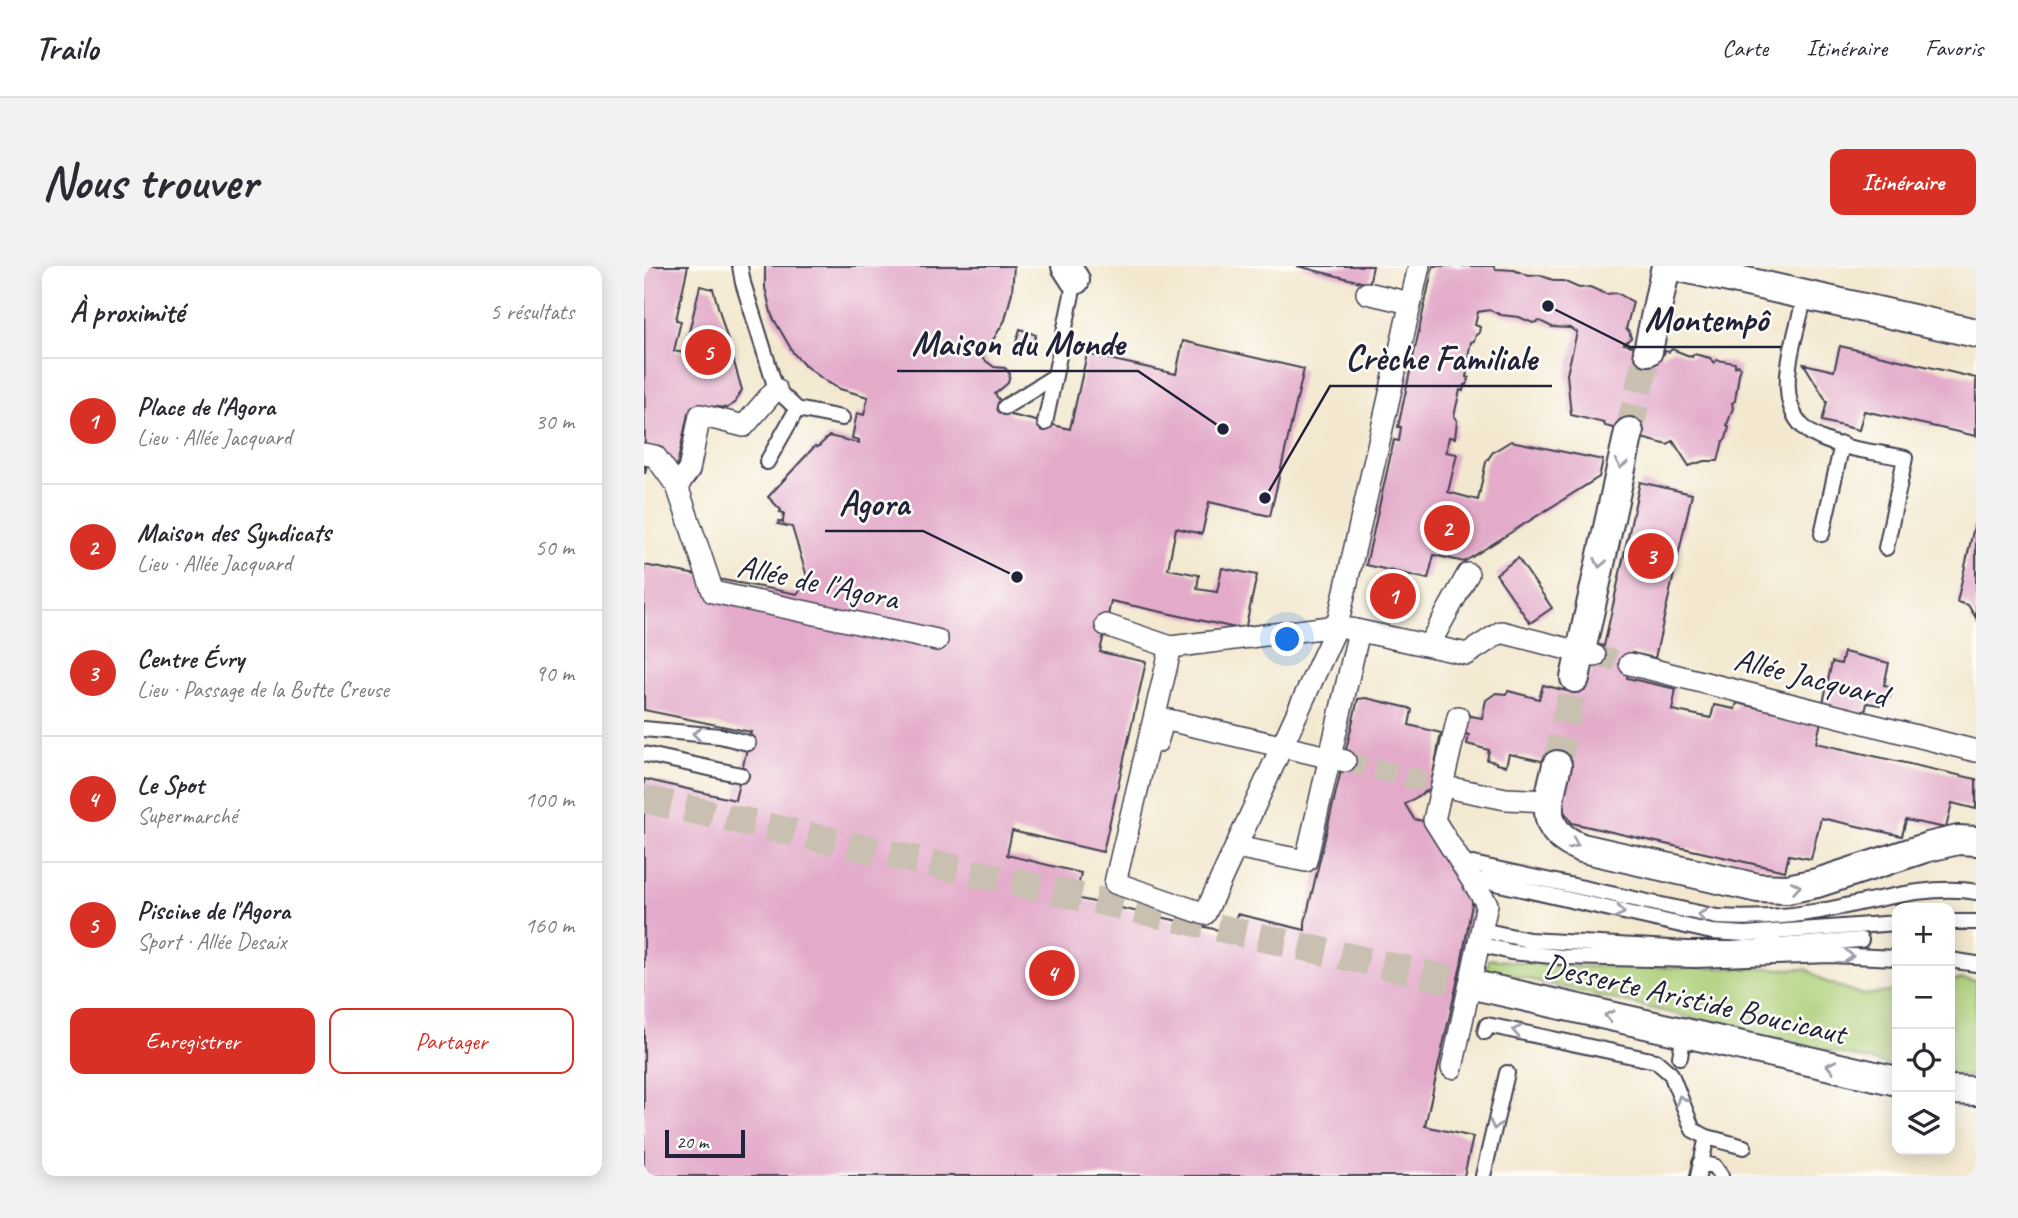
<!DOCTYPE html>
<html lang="fr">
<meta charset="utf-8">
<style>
body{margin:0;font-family:Caveat,sans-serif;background:#f2f2f3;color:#2b2b33}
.controls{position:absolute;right:21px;bottom:21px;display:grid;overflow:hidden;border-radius:14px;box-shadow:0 4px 18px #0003}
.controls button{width:63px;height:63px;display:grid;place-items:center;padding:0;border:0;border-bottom:2px solid #e1e1e2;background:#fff;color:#2b2b33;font:35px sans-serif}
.scale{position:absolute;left:21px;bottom:18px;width:80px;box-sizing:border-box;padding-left:7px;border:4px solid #22223b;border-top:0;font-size:19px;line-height:24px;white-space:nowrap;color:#22223b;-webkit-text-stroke:5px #fdfcf7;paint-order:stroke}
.you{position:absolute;left:644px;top:374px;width:24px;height:24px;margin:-18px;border:5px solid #fff;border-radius:50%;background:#1a73e8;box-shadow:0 0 0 10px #1a73e833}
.badge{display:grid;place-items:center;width:46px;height:46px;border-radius:50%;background:#d93025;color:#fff;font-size:23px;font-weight:700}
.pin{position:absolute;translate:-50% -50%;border:4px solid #fff;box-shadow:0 2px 7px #0006}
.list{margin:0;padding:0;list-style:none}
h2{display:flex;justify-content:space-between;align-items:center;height:91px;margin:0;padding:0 28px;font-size:30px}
h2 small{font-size:23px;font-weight:400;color:#7c7c81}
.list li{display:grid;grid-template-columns:46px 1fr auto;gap:21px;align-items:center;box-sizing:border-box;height:126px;padding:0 28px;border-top:2px solid #e1e1e2}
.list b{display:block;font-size:26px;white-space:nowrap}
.list p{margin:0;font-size:23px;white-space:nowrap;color:#7c7c81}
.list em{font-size:23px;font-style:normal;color:#7c7c81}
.actions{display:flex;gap:14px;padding:21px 28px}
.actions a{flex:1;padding:16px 0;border:2px solid #d93025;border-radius:14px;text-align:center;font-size:24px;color:#d93025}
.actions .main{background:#d93025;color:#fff}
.icon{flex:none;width:38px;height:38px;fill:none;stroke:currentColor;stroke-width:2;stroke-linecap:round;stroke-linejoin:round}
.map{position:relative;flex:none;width:1332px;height:910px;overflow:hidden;border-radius:14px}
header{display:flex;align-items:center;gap:42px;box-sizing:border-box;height:98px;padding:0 35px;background:#fff;border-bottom:2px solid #e1e1e2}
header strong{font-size:33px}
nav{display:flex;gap:38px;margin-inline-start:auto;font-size:24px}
.intro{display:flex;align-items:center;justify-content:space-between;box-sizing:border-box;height:168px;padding:0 42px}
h1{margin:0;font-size:49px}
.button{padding:18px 32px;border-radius:14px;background:#d93025;color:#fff;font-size:24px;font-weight:700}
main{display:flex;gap:42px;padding:0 42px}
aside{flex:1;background:#fff;border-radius:14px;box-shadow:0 4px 18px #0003}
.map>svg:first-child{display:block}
.green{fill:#abce77;stroke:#667859;stroke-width:2}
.building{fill:#e3aaca}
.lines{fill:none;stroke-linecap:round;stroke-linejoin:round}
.pedestrian-tunnel{stroke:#c9c0b1;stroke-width:21;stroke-dasharray:21 10;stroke-linecap:butt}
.minor-tunnel{stroke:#c9c0b1;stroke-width:28;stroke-dasharray:28 14;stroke-linecap:butt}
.service-casing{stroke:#414051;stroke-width:18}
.pedestrian-casing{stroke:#414051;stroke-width:24}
.minor-casing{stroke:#414051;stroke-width:32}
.service{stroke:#fff;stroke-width:14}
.pedestrian{stroke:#fff;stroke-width:21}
.minor{stroke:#fff;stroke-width:28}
.oneway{stroke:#9c9ca7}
.labels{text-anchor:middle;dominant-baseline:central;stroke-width:5;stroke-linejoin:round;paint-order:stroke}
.street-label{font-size:33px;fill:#22223b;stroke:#fdfcf7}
.leader{fill:none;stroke:#22223b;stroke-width:2.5}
.callout-dot{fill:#22223b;stroke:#fdfcf7;stroke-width:2.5}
.callout-label{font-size:35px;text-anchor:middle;font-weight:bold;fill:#22223b;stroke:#fdfcf7;stroke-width:5;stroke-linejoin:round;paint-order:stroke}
</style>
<header>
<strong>Trailo</strong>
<nav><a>Carte</a><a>Itinéraire</a><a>Favoris</a></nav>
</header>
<div class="intro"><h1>Nous trouver</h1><a class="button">Itinéraire</a></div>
<main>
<aside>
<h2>À proximité<small>5 résultats</small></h2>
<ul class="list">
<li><span class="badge">1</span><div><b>Place de l'Agora</b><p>Lieu · Allée Jacquard</p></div><em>30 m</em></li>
<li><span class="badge">2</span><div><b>Maison des Syndicats</b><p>Lieu · Allée Jacquard</p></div><em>50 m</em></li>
<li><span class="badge">3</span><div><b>Centre Évry</b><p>Lieu · Passage de la Butte Creuse</p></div><em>90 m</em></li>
<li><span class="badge">4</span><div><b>Le Spot</b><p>Supermarché</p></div><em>100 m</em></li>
<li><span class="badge">5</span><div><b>Piscine de l'Agora</b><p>Sport · Allée Desaix</p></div><em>160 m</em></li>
</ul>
<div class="actions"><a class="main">Enregistrer</a><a>Partager</a></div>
</aside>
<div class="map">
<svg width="1332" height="910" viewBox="0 0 1332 910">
<rect width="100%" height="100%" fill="#fdfcf7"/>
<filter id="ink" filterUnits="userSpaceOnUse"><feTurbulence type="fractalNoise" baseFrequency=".0143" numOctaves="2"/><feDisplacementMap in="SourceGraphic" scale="14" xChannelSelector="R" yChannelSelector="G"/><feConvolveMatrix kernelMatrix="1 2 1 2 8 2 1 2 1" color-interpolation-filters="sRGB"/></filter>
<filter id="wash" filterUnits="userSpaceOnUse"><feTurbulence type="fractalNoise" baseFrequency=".00686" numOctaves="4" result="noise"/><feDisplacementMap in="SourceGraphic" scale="28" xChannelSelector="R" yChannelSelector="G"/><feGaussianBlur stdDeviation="1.57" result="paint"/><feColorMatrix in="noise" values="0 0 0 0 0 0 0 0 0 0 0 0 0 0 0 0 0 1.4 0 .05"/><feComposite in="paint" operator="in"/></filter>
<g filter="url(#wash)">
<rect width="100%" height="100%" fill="#f3e8cf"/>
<path class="green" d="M845,693L915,700L1163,703L1180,715L1219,729L1253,725V801L842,703Z
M1317,713L1332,715V811L1306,809V716Z"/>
<g id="blocks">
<path class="building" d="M0,0H44L32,54L37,55L30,85L40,87L56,20L69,23L98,124L91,137L83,142L64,140L49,158L44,148L32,204L3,197L1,208Z
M121,0H370L368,26L361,54L338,92L350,101L361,102L366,108L364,117L351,128L367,149L426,163L443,88L532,108L539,75L660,103L626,250L565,236L558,268L532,262L524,303L555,309L553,323L573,326L578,302L613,309L601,364L467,335L456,386L502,396L459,586L368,565L363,589L437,607L432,632L588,667L593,648L661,664V656L714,433L722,432L765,442L768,444L765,459L797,467L786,523L761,538L770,553L783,556L829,632L817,699L781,860L829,871L820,910H0V513L91,534L107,466L0,444V299L153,328L164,314L148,261L134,258L135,255L139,256L140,247L136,246L137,244L124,231L171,180L174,181L185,170L215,177V174L208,172L213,147L220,149L224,131L196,123L183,116L160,99L150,88L128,50L121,22Z
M653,0H729L725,18Z
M789,0H849L852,3L870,4L885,10L895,9L912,15H919L935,22L946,21L962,28L973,27L989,36L982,63L985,65L987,72L980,78L1020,88L1021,85L1025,86L1028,83L1048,91L1050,88L1066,92L1070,97L1073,94L1091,97V101L1094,99L1096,102L1091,135L1088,137L1089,142L1083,159L1085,161L1082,173L1079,175L1074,195H1060L1045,200L1029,175L1024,179L994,171L995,168L961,160L960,157L927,149L923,108L933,66L926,62L908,61L896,55L889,57L875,51L857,49L846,44L834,46L831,59L836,61L835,67L832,69L830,75L827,76L821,104L823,106L822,111L825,112L823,119H820L819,125L816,124L810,150L813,155L811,172L805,171L802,186L813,188L804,226L834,234L842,196L849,186L867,175L959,194L955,211L820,296L790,289L784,313L722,299L750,174L755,175L757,161H754Z
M376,63L392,69L386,86L371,80Z
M1196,80L1332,112V170L1220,145L1215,164L1178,155L1183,136L1160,98L1190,105Z
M996,216L1048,228L1011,392L988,387L983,412L1032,423L1028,444L1067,452L1070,439L1091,443L1093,437L1177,456L1172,477L1332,513V543L1308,537L1302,562L1262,554L1258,570L1177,552L1167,593L1145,589L1141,605L928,557L917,541L926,501L865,488L862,500L852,498V496L843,494L845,484L823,478L825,469L818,467L822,449L838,452L842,434L852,427L862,428L864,425L895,433L899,419L923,425L927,411L936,409L946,411L954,379L960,380Z
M1331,256H1332V352L1324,339L1313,336Z
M874,292L908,342L886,357L852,308Z
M1200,386L1245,397L1240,419L1248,421L1246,431L1238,430L1236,439L1223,437L1221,447L1179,437L1188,396L1197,398Z"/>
</g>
</g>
<g filter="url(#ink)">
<use href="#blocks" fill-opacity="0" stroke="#414051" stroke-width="2"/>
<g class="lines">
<path class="pedestrian-tunnel" d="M951,390L986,398
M701,495L812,523"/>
<path class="minor-tunnel" d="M985,166L1004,85
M913,499L931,412
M0,533L834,720"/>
<g class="service-casing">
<path id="service" d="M96,0L99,17L132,123L153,143L123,196
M1161,29C1152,73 1120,148 1176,172C1202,184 1234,186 1261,192L1242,282
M361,141L411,110
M153,143L198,152
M401,157L431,14
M1178,268L1198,178
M0,463L76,470L104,477
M0,488L97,509
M829,598L1073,651C1107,653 1142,651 1176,645C1223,637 1285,617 1332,626
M838,614L1068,666L1101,668L1253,657
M1306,656H1332
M847,666L885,674L1044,683H1089L1217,674
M843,680L867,686L918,691L1052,694L1186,689L1253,692
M1306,694L1332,698
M841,766L843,759L1012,795L1027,808L1049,864L1063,871L1100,881
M1036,791L1040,767
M1056,897L1070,900L1077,910
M839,910L863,807
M1054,910L1063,871"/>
</g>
<g class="pedestrian-casing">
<path id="pedestrian" d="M723,27L766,37
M0,188L11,190L33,220L69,326L293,374
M33,220L45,204L56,149L100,160L132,123
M462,359L527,381L471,617L561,648L693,360
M699,361L693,360L775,0
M707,363L823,388L857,366L951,390
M785,379L824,308
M527,381L693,360
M986,398L1332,485
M513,476L520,453L701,495
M812,523L862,533L904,535
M592,581L662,595L715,365
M808,802L843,638L790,554L814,451"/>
</g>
<g class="minor-casing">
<path id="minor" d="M422,0L431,14
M1031,0L1332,67
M1004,85L1022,0
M931,412L985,166
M913,499C904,537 893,565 938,582L1114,622L1143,623L1173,617L1284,581L1314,574L1332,575
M834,720L1253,815
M1306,824L1332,825"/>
</g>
<use href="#service" class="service"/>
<use href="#pedestrian" class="pedestrian"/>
<use href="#minor" class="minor"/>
</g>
<defs><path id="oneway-chevron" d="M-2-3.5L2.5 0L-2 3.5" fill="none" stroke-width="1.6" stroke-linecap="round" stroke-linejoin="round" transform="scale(1.75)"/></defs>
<g class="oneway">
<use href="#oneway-chevron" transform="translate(977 198) rotate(103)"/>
<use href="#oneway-chevron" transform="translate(956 297) rotate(102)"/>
<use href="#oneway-chevron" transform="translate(53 468) rotate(-174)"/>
<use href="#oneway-chevron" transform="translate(930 578) rotate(23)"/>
<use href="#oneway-chevron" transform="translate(1152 621) rotate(-10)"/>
<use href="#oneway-chevron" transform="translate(976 646) rotate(13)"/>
<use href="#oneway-chevron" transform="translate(1058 649) rotate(-169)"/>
<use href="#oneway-chevron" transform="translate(1205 690) rotate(3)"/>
<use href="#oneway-chevron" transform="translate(965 750) rotate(-167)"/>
<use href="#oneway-chevron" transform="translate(873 765) rotate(-168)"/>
<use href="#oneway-chevron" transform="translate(1187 800) rotate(-167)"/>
<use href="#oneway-chevron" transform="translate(1037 834) rotate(-111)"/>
<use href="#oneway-chevron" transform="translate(851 859) rotate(103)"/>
</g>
</g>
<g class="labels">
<g class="street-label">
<text transform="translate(174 316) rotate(12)">Allée de l'Agora</text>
<text transform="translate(1167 411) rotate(14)">Allée Jacquard</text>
<text transform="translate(1051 733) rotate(13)">Desserte Aristide Boucicaut</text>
</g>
</g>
<path class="leader" d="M904 40L986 81H1137M579 163L494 105H253M621 232L686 120H908M373 311L279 265H181"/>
<g class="callout-dot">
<circle cx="904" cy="40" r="7"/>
<circle cx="579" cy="163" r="7"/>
<circle cx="621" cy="232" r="7"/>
<circle cx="373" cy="311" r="7"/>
</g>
<g class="callout-label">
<text x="1062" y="65">Montempô</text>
<text x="374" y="89">Maison du Monde</text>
<text x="797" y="104">Crèche Familiale</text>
<text x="230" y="249">Agora</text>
</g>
</svg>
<div class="controls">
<button>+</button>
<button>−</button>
<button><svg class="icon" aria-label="locate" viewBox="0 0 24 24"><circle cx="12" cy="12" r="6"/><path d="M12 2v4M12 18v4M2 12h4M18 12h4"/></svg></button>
<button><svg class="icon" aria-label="layers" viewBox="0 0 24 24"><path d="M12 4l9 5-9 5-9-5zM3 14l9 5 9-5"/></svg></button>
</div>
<div class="scale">20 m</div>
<div class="you"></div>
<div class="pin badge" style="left:749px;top:330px">1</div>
<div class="pin badge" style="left:803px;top:262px">2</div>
<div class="pin badge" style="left:1007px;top:290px">3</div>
<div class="pin badge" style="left:408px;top:707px">4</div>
<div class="pin badge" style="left:64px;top:86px">5</div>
</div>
</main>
